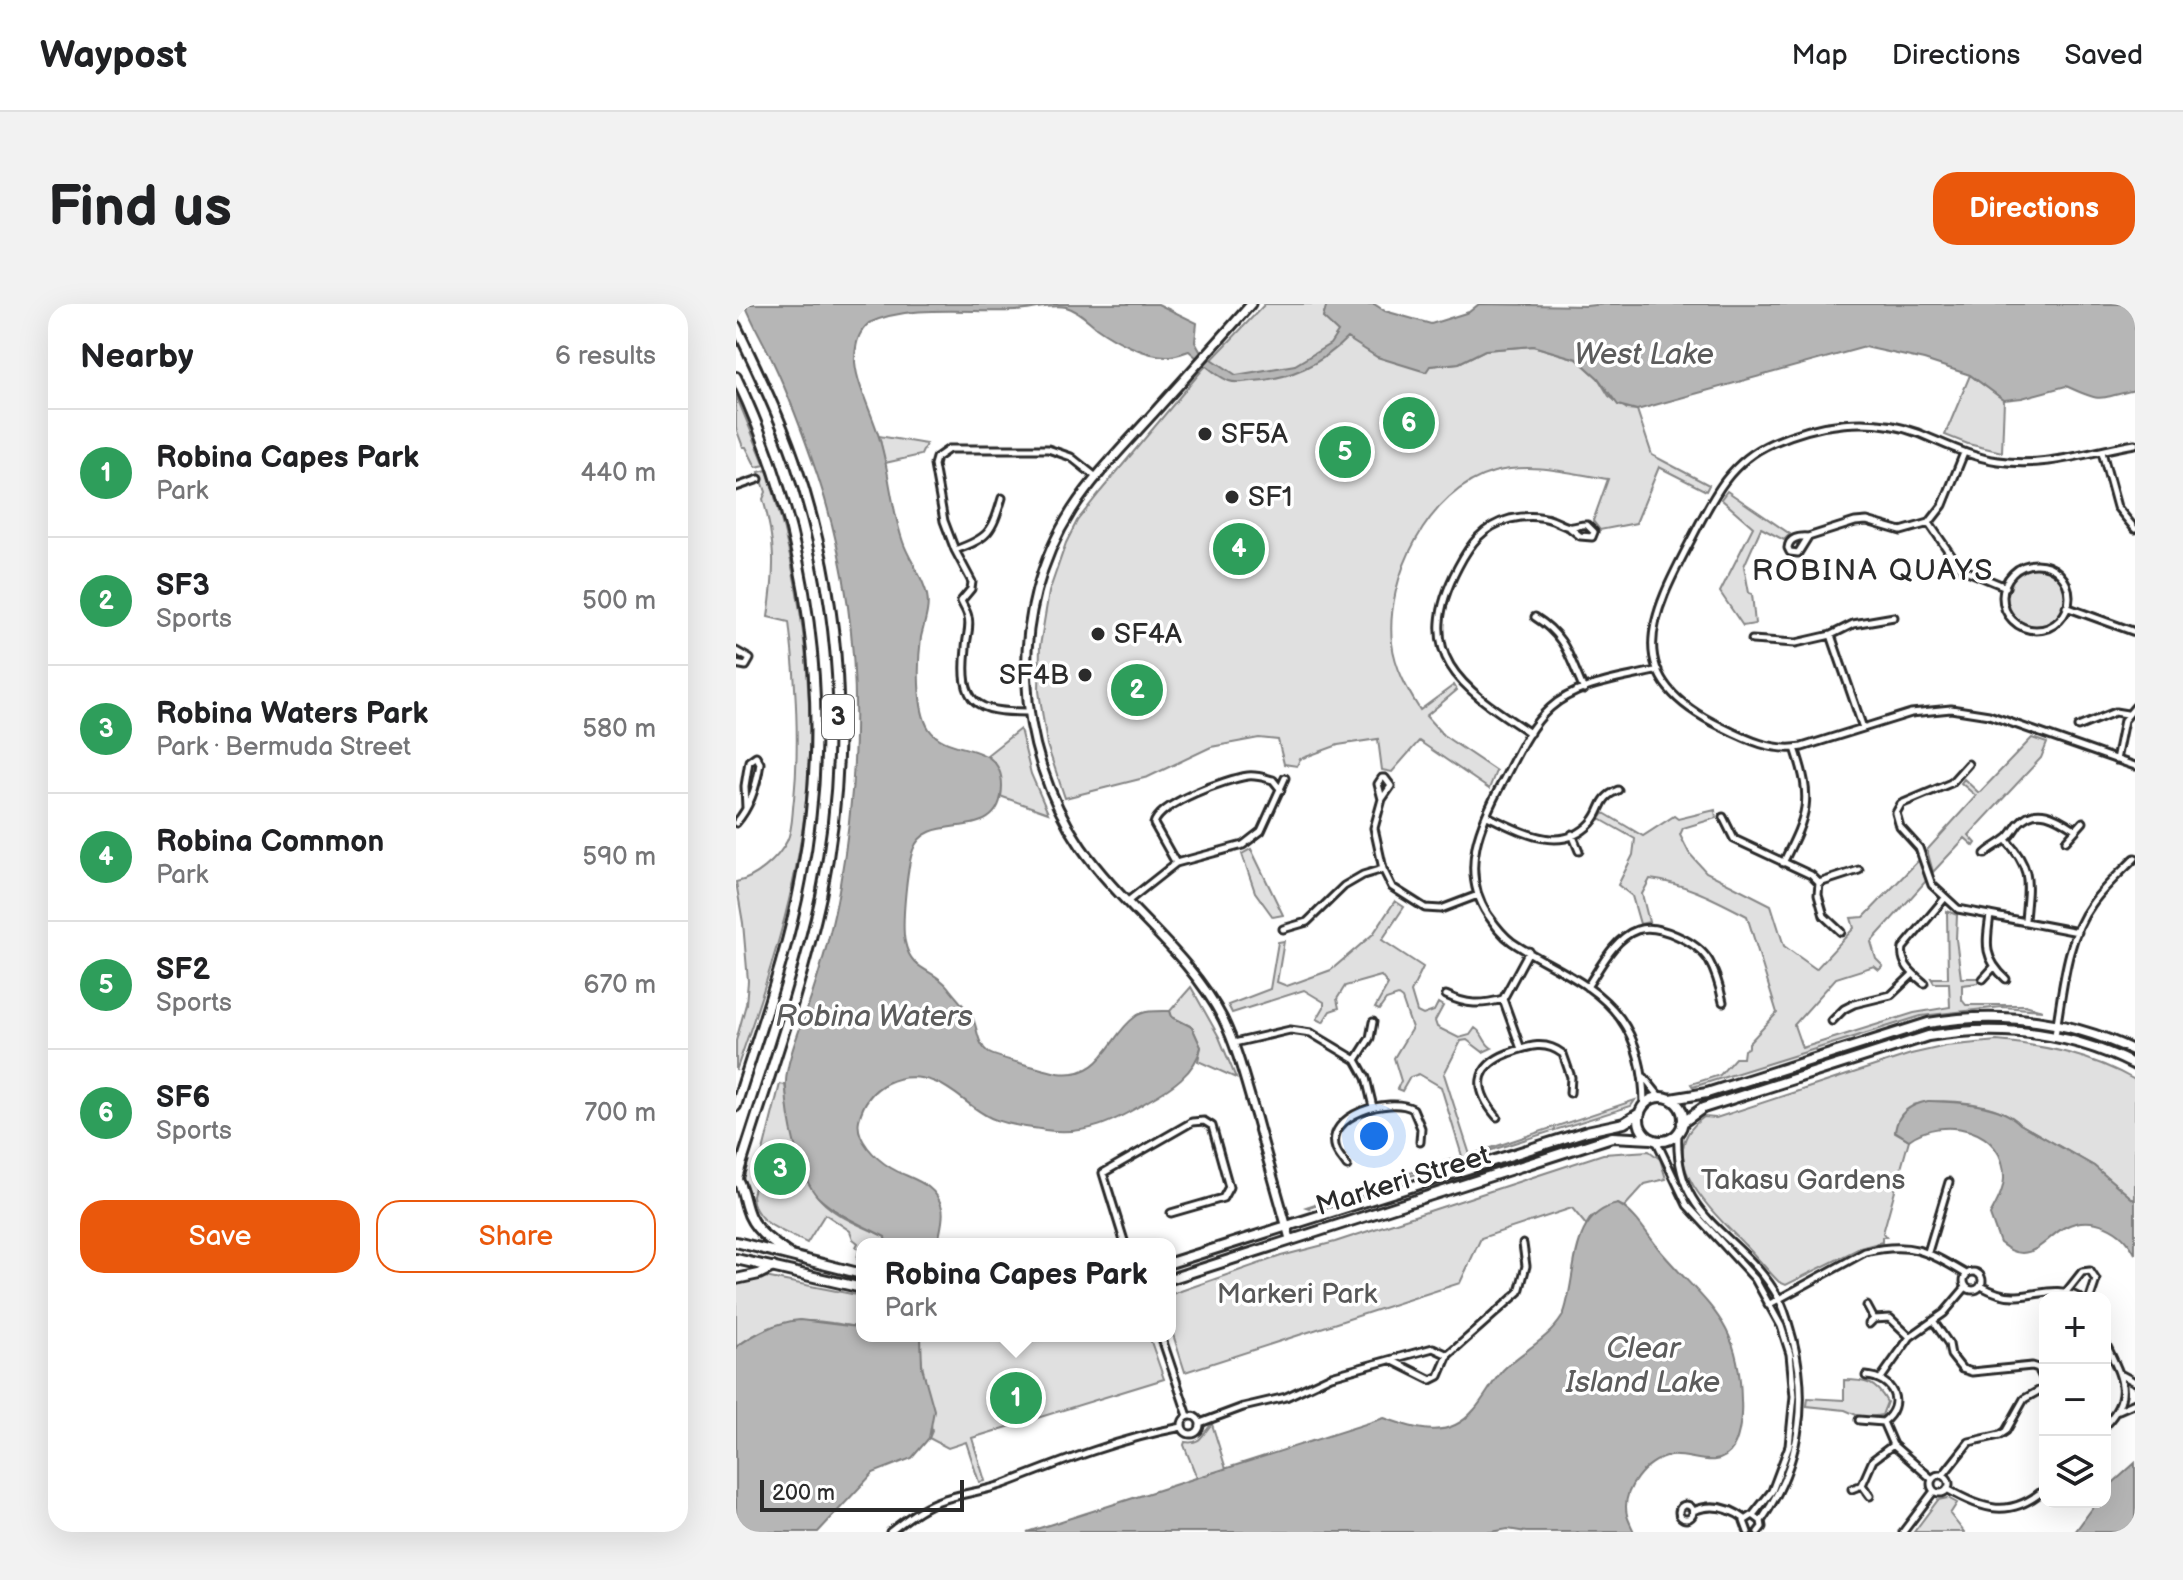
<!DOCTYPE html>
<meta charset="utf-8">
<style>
body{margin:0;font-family:"Balsamiq Sans",sans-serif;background:#f2f2f2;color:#202124}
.controls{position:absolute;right:24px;bottom:24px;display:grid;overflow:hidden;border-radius:16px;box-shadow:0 8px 32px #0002}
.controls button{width:72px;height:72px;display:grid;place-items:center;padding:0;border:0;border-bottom:2px solid #e0e0e0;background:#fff;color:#202124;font:40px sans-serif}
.scale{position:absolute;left:24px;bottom:20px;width:204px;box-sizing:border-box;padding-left:8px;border:4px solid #2b2b2b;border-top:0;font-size:22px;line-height:28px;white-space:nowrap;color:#2b2b2b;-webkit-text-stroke:6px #fff;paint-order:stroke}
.you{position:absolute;left:638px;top:832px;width:28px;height:28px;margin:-20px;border:6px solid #fff;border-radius:50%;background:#1a73e8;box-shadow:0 0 0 12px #1a73e833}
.badge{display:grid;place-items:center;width:52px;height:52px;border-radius:50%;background:#ea580c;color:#fff;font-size:26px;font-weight:700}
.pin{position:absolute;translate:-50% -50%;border:4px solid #fff;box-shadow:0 2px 8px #0006}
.popup{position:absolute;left:120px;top:934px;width:320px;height:104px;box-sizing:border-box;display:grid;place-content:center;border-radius:16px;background:#fff;filter:drop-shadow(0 2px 6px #0005);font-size:26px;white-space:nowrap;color:#757577}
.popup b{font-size:30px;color:#202124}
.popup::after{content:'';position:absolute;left:50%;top:100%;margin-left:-16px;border:16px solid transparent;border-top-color:#fff}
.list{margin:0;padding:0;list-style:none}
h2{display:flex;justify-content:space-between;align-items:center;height:104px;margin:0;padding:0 32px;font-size:34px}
h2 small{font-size:26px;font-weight:400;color:#757577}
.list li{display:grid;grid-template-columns:52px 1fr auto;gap:24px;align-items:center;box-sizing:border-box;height:128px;padding:0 32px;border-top:2px solid #e0e0e0}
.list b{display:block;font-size:30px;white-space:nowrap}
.list p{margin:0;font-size:26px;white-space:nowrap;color:#757577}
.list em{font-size:26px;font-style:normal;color:#757577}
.actions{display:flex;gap:16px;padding:24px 32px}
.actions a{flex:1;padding:18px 0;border:2px solid #ea580c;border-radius:24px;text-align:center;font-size:28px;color:#ea580c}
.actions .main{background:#ea580c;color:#fff}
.icon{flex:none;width:44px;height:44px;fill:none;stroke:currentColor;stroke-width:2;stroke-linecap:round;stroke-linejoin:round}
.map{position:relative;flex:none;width:1399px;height:1228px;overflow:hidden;border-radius:24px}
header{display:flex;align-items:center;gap:48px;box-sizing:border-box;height:112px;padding:0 40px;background:#fff;border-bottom:2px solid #e0e0e0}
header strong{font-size:38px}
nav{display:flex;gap:44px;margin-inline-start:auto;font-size:28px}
.intro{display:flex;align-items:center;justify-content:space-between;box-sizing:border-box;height:192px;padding:0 48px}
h1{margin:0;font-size:56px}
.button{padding:20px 36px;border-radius:24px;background:#ea580c;color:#fff;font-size:28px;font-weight:700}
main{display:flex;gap:48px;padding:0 48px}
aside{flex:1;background:#fff;border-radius:24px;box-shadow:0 8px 32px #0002}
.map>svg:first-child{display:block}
.green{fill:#e0e0e0;stroke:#868686;stroke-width:2}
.water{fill:#b6b6b6;stroke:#7e7e7e;stroke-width:2}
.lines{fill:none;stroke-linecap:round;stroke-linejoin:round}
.minor-casing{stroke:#2b2b2b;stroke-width:11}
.tertiary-casing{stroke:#2b2b2b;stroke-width:13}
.secondary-casing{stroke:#2b2b2b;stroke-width:14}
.primary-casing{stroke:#2b2b2b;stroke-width:14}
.minor{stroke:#fff;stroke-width:5}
.tertiary{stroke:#fff;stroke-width:7}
.secondary{stroke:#fff;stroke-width:8}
.primary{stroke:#fff;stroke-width:8}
.poi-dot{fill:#2b2b2b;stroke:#fff;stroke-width:3}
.labels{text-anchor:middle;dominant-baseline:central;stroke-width:7;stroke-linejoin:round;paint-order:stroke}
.shield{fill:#fff;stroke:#6b6b6b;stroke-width:2}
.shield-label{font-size:26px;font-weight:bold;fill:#2b2b2b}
.poi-label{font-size:28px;fill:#2b2b2b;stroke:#fff;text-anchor:start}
.park-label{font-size:28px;fill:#585858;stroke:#fff}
.street-label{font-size:28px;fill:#2b2b2b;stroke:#fff}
.water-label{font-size:30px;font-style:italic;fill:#5c5c5c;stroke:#fff}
.neighbourhood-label{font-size:30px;letter-spacing:2px;fill:#2b2b2b;stroke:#fff}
</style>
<header>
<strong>Waypost</strong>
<nav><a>Map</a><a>Directions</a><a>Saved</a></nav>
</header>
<div class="intro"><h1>Find us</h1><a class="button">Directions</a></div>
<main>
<aside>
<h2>Nearby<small>6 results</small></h2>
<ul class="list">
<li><span class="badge" style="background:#2e9e5b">1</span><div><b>Robina Capes Park</b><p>Park</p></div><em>440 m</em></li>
<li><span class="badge" style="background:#2e9e5b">2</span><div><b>SF3</b><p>Sports</p></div><em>500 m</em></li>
<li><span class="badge" style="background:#2e9e5b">3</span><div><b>Robina Waters Park</b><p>Park · Bermuda Street</p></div><em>580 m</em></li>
<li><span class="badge" style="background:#2e9e5b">4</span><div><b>Robina Common</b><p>Park</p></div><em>590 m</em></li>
<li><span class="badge" style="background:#2e9e5b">5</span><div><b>SF2</b><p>Sports</p></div><em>670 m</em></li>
<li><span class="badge" style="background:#2e9e5b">6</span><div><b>SF6</b><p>Sports</p></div><em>700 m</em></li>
</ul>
<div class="actions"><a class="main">Save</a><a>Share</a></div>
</aside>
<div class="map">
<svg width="1399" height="1228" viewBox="0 0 1399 1228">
<rect width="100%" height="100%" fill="#fff"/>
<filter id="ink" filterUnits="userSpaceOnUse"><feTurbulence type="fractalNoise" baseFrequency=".0125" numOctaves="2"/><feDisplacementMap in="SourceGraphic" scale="16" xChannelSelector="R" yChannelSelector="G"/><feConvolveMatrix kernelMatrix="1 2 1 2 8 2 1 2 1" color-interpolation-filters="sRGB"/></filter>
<g filter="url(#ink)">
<path class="green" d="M529,0H591L587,14L694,62L723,59L749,46L797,42L841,55L862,74L873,92L891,105L901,106L916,151L973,181L970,187L923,163L900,219L864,226L857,217L872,175C834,169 796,158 758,168C692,186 649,275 656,339C659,364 671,385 684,406L718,381L721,386L690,412L707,431L760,467L753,485L683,437L656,468L646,466L642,435L602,441L564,455L561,462L548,460L542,436L523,434L475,443L412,473L329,494L311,441L303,387L304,342L313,288L330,239L341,217L364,188L467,65Z
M1234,71L1268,96L1266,148L1232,140L1209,131Z
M0,91L29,161L20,163L10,143H7L0,124Z
M143,132L190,140L185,151L149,159Z
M31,166C64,272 81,386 70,496C61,590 31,679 0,767V737L10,700L12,677L7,619L0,578C19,575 42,555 51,537C57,525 56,509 58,495C64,436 60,377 53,318L32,313C39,266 40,240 27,195L30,188L23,168Z
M991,187L1054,230L1048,236L1025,224L1008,262L1013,289L1016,290L1019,320L1007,322L984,288L1017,223L985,195Z
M1297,262L1318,268L1331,288L1324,313L1303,324L1277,315L1278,312L1269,299L1279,270L1282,271Z
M284,425L295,470L312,509L264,492C267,477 262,463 251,451Z
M1296,434L1311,439L1305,454L1233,531L1240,539L1238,542L1229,534L1197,568L1191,546L1240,492L1225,479L1228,475L1243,489Z
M979,506L980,514L947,524L944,531L953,549L970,568L1035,601L1048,642L1080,665L1118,624L1115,614L1128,613L1183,556L1190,577L1135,638L1140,655L1147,662L1143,666L1138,662L1100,674L1058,721L1066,744L1178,709L1214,703L1213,679H1198L1195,674H1212L1211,607L1221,611L1220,635L1225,674H1242V679L1226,681V696L1230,701H1289L1306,706L1266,703L1185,712L957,783L955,780L984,771L999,754H1007L1008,746L1013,743V739L1041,709L1011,612C980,596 949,579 914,575L906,590L913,618L904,620L896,592L882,581L897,551L899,535L864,515L868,509L907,532L938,512L942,515Z
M515,545L547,611L537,613L519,588L506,550Z
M659,597L668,603L646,636L687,663L675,688L681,708L687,711L698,707L702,699L707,702L699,717L701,723L723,734L734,731L739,724C748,729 747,739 756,744L747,748L731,736L725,737L708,770L734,851L899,796L895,802L573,904L570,903L726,852L705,783L683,770L674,773L666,787L661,785L665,777L658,754L676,724L666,695L662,692L650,696L643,706L639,704L652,681L645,672L609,682L601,695L603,704L594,707L587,718L581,715L588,703V698L568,686L496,709L492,701L534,685L542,638L548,637L541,678L551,682L595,666L637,630Z
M455,683L483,733L500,774L462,757L465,743L456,723L436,713L434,707Z
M1261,737C1311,742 1355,751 1399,776V897L1358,862L1284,820C1263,798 1206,793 1177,801L1159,828L1173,836L1147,929L1150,933H1146V938L1124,944L1050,981L1043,978C1031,966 1021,953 1009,941C978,909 913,852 968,813L980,814L1175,750L1210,742Z
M44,780L49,781C55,815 61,861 80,890C94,911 127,922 149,933L150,940H126V956L121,955L123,946L120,943L122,939L117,935L114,927L89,910L71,939C48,927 17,920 16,891Z
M913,847L924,855L930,875L909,880L888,903L882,900L855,913L850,921L836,904L745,934L724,979L449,1068L434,1021L436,990L545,952L599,938L867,850Z
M29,973L126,992V1019L121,1023C113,1022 105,1020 96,1019C59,1013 30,1021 0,1043V980Z
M185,1032H413L428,1075L236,1134L249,1177L243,1178L230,1138L212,1144L193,1134L196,1127L184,1045Z
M1108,1076C1130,1076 1140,1078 1151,1098L1146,1111L1127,1114L1109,1106L1071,1102L1072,1094L1108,1096Z
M476,1120L490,1165L461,1174L448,1141L449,1138C466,1141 466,1129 476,1120Z
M1212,1194L1221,1199L1214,1210L1228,1228H1178L1202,1196Z"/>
<path class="water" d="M9,0H422L461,19L459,38L464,47L500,71L559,61L594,40L602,28L587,14L591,0H638L649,7L695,20L733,8L743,0L850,2L868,0H1399V86C1360,95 1367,99 1330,82L1286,94L1268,96L1234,71L1188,56L1129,43L901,106L882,101L862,74L841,55L797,42L749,46L723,59L694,62L690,68L641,53L611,34C586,60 553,75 517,77C509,77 501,80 493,77C478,71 465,57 453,47C447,49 439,52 433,52C410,53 378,36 360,23C351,16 342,6 330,3C315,0 296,6 280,7C234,9 174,0 133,19C121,29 119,43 119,58C121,83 139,115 145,140C154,172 156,207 167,238C173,256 187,272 191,291C194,304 188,320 185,333C182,356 180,405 193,425C212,453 266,435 266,482C265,545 192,503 177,546C171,563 165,621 169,638C175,668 197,664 212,683C219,693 233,706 238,717C242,728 242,741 253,749C260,753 312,767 322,769C368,775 372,732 399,713C408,706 422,707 434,707L436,713L456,723L465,743C459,769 435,784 412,797C378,818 350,832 309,826C292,823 270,821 255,814C235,805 219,785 199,778C165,765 131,781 123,816C119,835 140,855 155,864C173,875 200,878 206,904C209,913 203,930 202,940H150L149,933C126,921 101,911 82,893C62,872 51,812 50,784C48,759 68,716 76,691C87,657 97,621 103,586C128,447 127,308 82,173C69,135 55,96 38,60C29,40 17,21 9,0Z
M1192,797C1219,798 1264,799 1284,820L1358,862L1399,897V950C1387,925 1356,909 1329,923C1314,931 1304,948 1286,949C1277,949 1271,944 1264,939L1254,911C1260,900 1267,888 1268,875C1270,824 1207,811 1173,836L1159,827C1162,808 1174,801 1192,797Z
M882,900C901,910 913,934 927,950C973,1003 1004,1018 1005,1096C1006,1110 1004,1132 997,1144C982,1168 955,1149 934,1152C910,1156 885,1186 891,1211C892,1216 896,1223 898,1228H790L772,1225L755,1228H291L648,1114C680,1125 712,1137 738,1106C749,1094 756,1078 767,1066C786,1047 812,1036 826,1013C830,1006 831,997 833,989C840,955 840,908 882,900Z
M64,1016L113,1022L121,1023L126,1019V1032H185L186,1063L198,1106L193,1134L176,1154L137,1169L82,1228H0V1043C20,1029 40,1018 64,1016Z
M1399,1159V1228H1339L1361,1198H1369V1186Z"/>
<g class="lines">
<g class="minor-casing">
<path id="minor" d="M1399,140C1352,148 1311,164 1262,157C1234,153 1209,140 1182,129C1134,111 1082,119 1036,139C993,158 976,195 956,234C914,314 883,374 986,423C1012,436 1037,448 1066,443L1175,409L1215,405L1253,411L1399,462
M1366,148L1381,203L1399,225
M0,183L23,175
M1193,219L1224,264L1270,283
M1072,233C1063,232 1053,234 1052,244L1054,248L1062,249L1072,233L1119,218L1131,217L1165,227L1193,219L1207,201L1228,149
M219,246C253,234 256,228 266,194
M1267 293a33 33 0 1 1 66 0a33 33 0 1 1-66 0Z
M1330,303L1399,328
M799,313C831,333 833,354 848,386
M1095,331L1127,424
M1016,336L1060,339L1095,331L1117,320L1158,313
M0,347L14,355L10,362L0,360
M292,408C239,408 224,400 230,344C230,334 235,323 232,313C231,307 227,302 225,297L235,285L236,278L219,246L208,217L198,161L200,154L213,145H312L335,153L360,173
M1342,423L1379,408L1391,410
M794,429C726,384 675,352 722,263C734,240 747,222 774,215C788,212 802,211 816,216C821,218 828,222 833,223C839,224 845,220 851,221L858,228L856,233L844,232L834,224
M1380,456L1388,416L1399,403
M1232,460L1215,479L1165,500L1160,509L1164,523L1183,544L1196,581L1222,605L1342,628
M646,495L655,482L649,474H646L642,480L646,495L638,524L647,565L656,583L689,604L705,605L742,591
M751,512C783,526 824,552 855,519C868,505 861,495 882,486
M987,513L998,535L1075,571L1083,579
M0,519C15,502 21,481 24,459L20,452L13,457L9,482L10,504
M836,530L843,547
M1270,536C1297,565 1292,579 1289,616
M1330,537L1347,518
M1249,550C1256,543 1263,541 1270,535C1275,532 1279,524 1282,520C1300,499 1321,513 1339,525
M440,559L418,520C423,499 490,475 512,472C521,471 529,474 537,476L545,486
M1047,559C1072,509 1077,497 1059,444
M1083,579L1082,591L1088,612L1105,628
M1083,579L1123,566
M392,597L440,559L507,541L525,527L549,474
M1254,611C1250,640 1247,654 1270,675
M547,625L571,618L608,582L627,571L647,565
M1247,675L1257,664
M1188,679C1177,670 1164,660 1167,644L1209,594
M851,683C864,664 878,634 901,626C922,619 962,638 973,657C980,669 984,684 987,698
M710,691C731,701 745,701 767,695
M1096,717L1108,705L1118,700L1155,691L1177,670
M1319,731C1327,688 1329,637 1356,600C1368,583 1384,569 1399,554
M498,739L554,726L575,729L620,756L630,774L637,803
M785,745L767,695L793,647
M620,756L634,734L637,718
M908,773L924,793
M908,801C908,772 902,739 884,714C857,677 813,663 776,638C766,631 759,621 752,611C722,566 745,517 768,475C781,450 793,423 814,404C841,379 888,375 922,366
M761,813C738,786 737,763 773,749C793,742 809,736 827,750L835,773L834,789
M942,829C937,919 1008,929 1043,995C1050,1007 1053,1023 1057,1036C1073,1100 1063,1162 1025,1217
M920,836L951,901L1019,975L1045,1022L1054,1050L1058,1092L1053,1142L1036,1187L1017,1211
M611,862C608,857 602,851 600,845C588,811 654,792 677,805L685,824L684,838
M389,940L367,869L456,818L468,817L476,822L493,883L487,894L435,909
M1192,948L1213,878
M1228 977a9 9 0 1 1 18 0a9 9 0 1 1-18 0Z
M1245,982C1256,988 1268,993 1281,992C1305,991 1321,981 1344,994
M1331,987L1346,968L1354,967L1360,976L1354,994
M1032,1001L1129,948C1175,937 1191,947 1230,970
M1131,1002L1138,1015
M1198,1018L1213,1040L1215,1051L1226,1065L1236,1068L1296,1062L1302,1064L1309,1078L1306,1085L1288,1095L1270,1127L1264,1131L1233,1138L1207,1171
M1133,1020L1138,1015L1154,1014L1174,1033
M425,1032L452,1112
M1369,1038C1384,1071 1399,1090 1369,1121
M712,1051L783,988L790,962L787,940
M1386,1071L1399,1078
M1145,1074L1174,1033L1208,1009L1230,983
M1383,1106L1399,1099
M446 1121a9 9 0 1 1 18 0a9 9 0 1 1-18 0Z
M1123,1116L1147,1118C1170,1100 1157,1074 1130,1072
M1147,1118L1157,1141L1196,1175
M464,1119L507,1103L550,1093L595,1072L697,1044L712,1051L703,1072L695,1076L657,1057
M1195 1180a9 9 0 1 1 18 0a9 9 0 1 1-18 0Z
M1126,1181L1134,1192
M1116,1185L1126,1181L1137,1156L1157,1141
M1211,1185C1247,1206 1274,1215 1309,1185
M943 1208a7 7 0 1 1 14 0a7 7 0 1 1-14 0Z
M957,1207C976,1199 993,1203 1009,1215
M154,1228C168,1217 183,1205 200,1198C223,1189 248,1188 271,1179C327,1157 386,1134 446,1123
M1012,1228L1008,1217L1017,1211L1025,1217L1026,1223L1022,1228
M1167,1228L1198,1187"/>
</g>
<g class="tertiary-casing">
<path id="tertiary" d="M515,0C482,38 448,75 414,113C387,143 358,172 336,206C271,308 277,443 345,543C388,605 452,647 487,715C502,746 510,780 520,813C531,854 543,894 554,935"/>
</g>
<g class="secondary-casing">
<path id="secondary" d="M903 815a22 22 0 1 1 44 0a22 22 0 1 1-44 0Z
M935,795L971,789L1192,719C1264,707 1332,715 1399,747
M946,819L967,804L1192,732C1265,720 1333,727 1399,761
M0,938L126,970
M0,955L126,984
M434,959L851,827L888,819L904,809
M434,975L876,833L916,835"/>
</g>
<g class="primary-casing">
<path id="primary" d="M0,22C21,66 42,109 58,155C107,295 115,448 85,592C64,689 29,783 0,877
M0,73C74,229 98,404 65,575C51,652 23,727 0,802
M1,875C7,885 7,893 11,905C17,926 36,938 53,950
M0,975L23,970L37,963"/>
</g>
<use href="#minor" class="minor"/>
<use href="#tertiary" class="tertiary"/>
<use href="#secondary" class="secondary"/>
<use href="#primary" class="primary"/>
</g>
</g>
<g class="poi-dot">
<circle cx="469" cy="130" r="8"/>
<circle cx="496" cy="193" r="8"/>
<circle cx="362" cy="330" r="8"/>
<circle cx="349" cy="371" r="8"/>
</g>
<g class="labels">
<rect class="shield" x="86" y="391" width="32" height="44" rx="6"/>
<g class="shield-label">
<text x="102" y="413">3</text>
</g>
<g class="poi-label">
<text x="485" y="130">SF5A</text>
<text x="512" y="193">SF1</text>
<text x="378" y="330">SF4A</text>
<text x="333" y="371" text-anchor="end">SF4B</text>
</g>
<g class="park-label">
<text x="1067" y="876">Takasu Gardens</text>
<text x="561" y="990">Markeri Park</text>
</g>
<g class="street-label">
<text transform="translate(667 877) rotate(-17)">Markeri Street</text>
</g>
<g class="water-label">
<text x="908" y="51">West Lake</text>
<text x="138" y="713">Robina Waters</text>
<text x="907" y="1045">Clear<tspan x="907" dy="34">Island Lake</tspan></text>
</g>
<g class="neighbourhood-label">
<text x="1137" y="267">ROBINA QUAYS</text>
</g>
</g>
</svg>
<div class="controls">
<button>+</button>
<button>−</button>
<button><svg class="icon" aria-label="layers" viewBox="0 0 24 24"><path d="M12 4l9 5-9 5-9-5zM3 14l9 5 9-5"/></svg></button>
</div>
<div class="scale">200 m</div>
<div class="you"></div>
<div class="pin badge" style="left:280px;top:1094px;background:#2e9e5b">1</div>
<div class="popup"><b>Robina Capes Park</b>Park</div>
<div class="pin badge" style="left:401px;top:386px;background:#2e9e5b">2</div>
<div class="pin badge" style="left:44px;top:865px;background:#2e9e5b">3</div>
<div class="pin badge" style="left:503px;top:245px;background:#2e9e5b">4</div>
<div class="pin badge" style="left:609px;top:148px;background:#2e9e5b">5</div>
<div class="pin badge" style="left:673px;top:119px;background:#2e9e5b">6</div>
</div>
</main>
